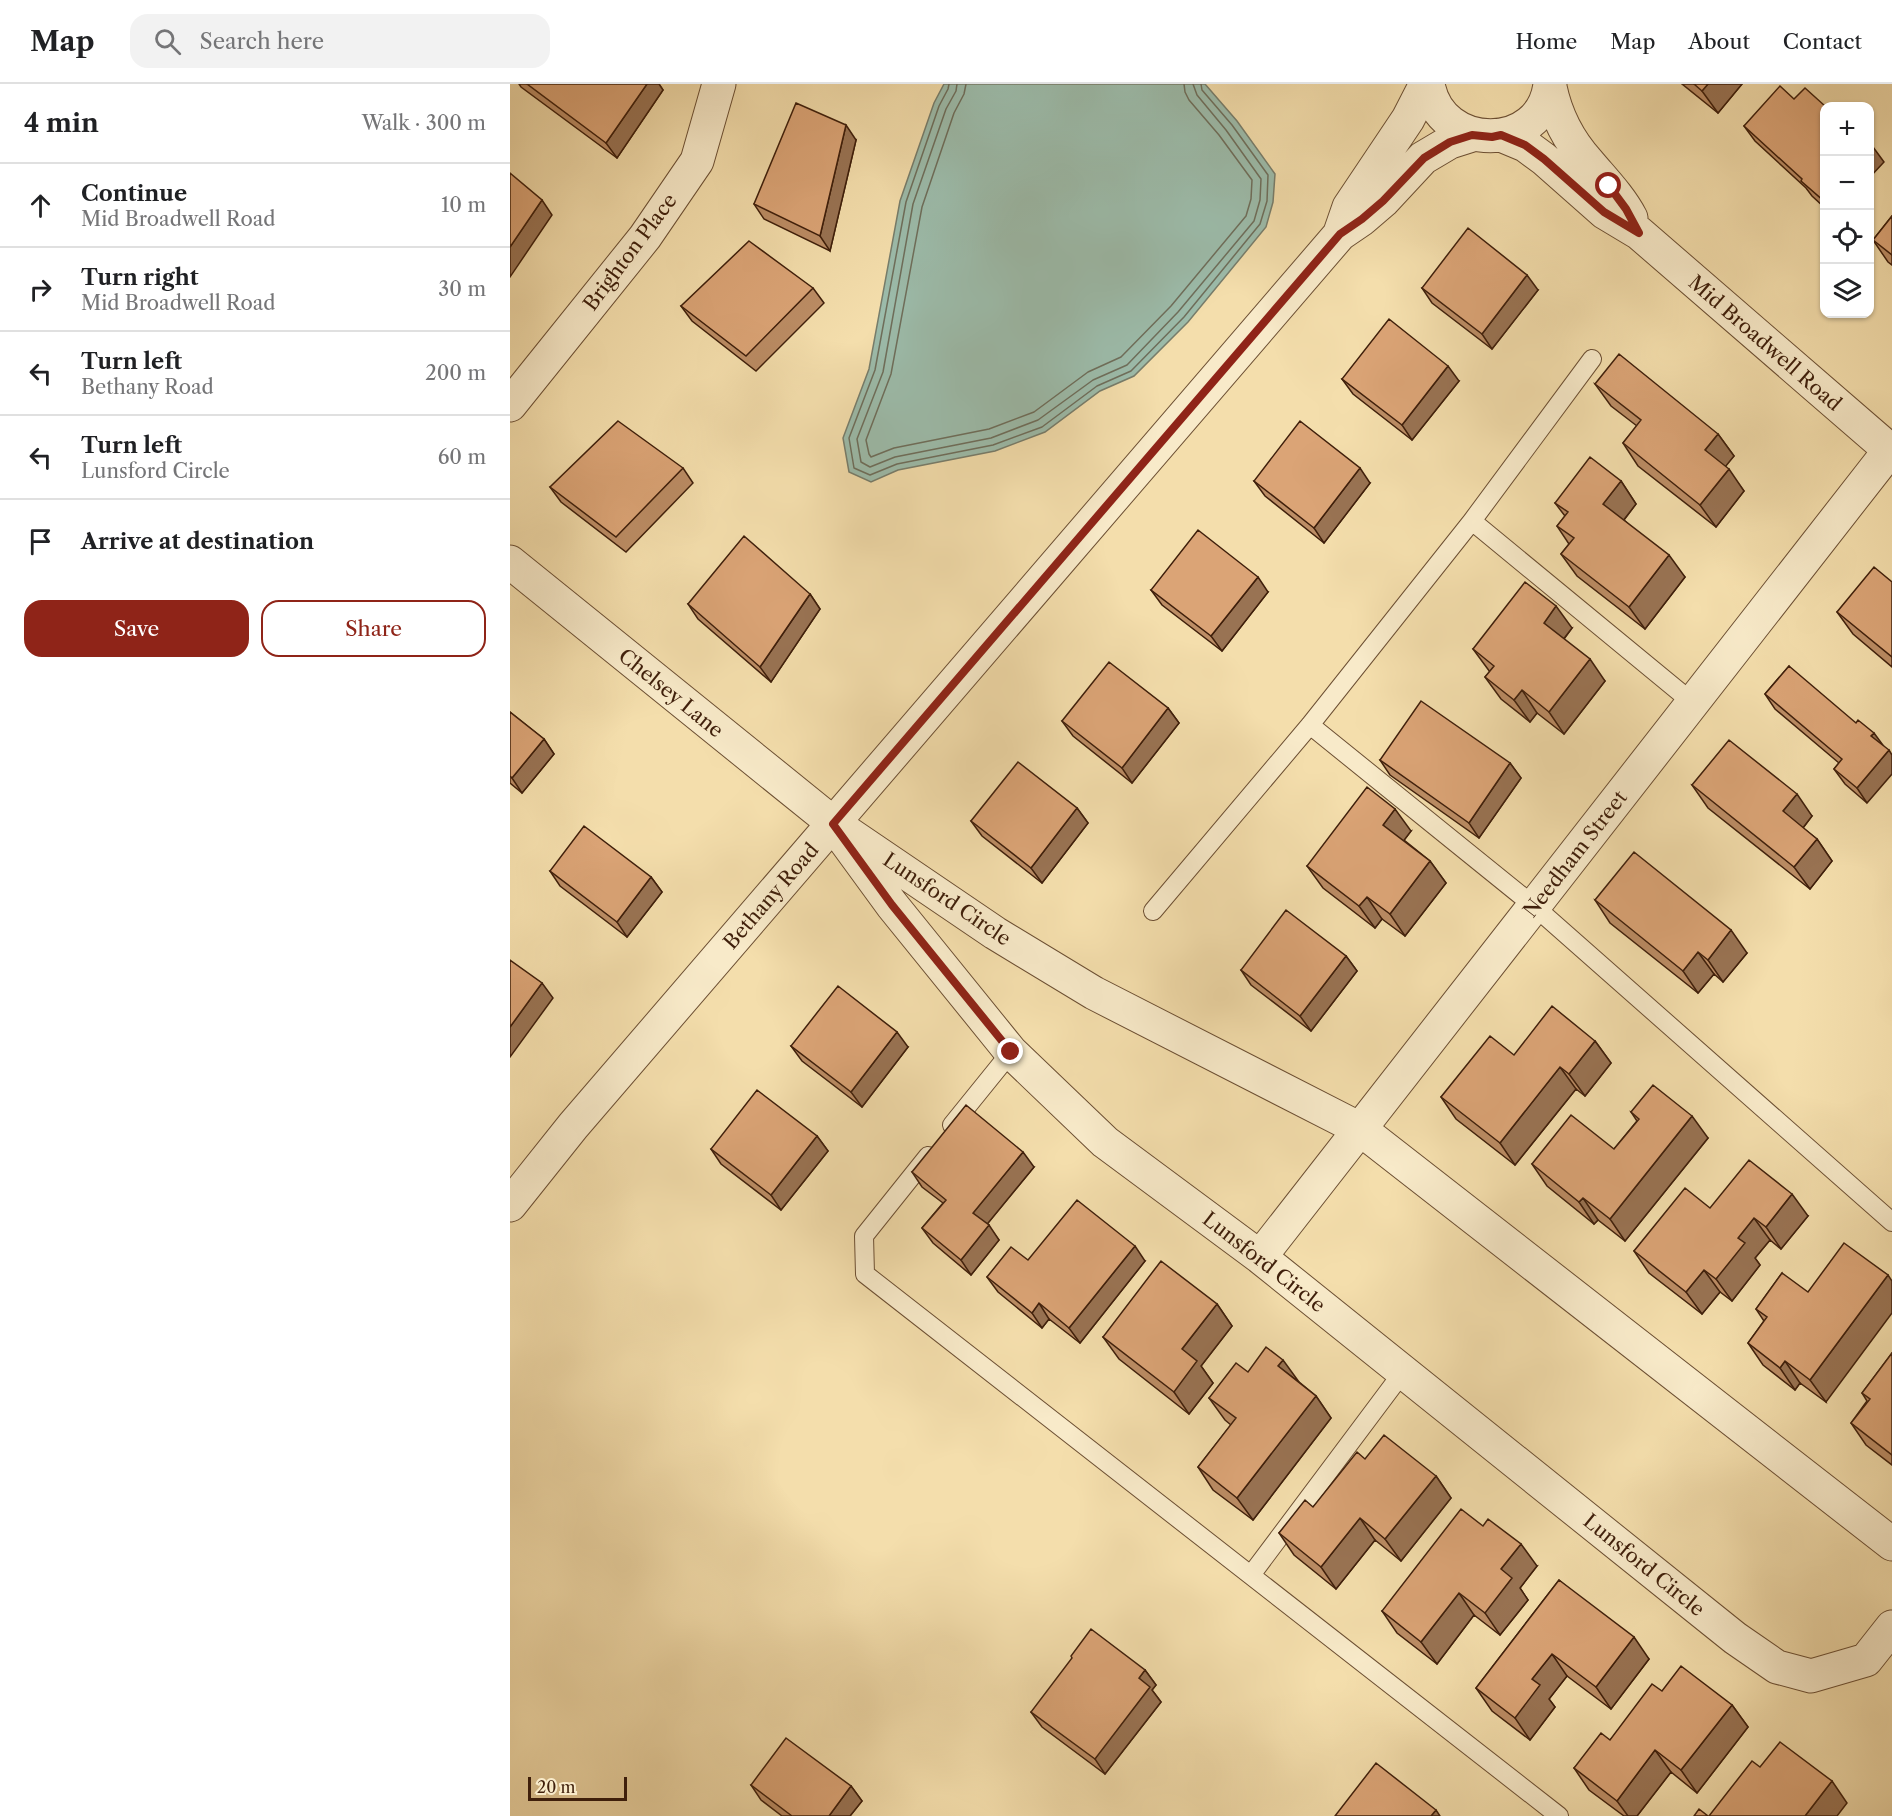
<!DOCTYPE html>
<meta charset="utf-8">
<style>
body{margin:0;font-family:"Libre Caslon Text",serif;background:#f2f2f2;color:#202124}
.controls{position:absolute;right:18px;top:18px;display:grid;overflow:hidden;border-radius:12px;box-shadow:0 2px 4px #0004}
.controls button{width:54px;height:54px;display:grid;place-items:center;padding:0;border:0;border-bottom:2px solid #e0e0e0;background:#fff;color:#202124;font:30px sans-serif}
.scale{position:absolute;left:18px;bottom:15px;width:99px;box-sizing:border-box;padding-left:6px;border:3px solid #3f1f0b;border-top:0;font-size:16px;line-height:21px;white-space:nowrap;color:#3f1f0b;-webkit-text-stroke:4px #f8eac9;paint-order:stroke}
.stop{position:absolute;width:18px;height:18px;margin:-14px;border:4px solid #8f2418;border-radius:50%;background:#fff}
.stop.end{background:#8f2418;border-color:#fff;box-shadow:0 2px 6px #0008}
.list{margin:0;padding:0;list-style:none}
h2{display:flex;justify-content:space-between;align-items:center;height:78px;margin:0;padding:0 24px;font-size:26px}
h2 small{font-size:20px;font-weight:400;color:#757577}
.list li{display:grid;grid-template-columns:39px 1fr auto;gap:18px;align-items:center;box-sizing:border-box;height:84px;padding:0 24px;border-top:2px solid #e0e0e0}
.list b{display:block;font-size:22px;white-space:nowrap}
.list p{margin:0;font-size:20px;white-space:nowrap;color:#757577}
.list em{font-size:20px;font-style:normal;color:#757577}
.actions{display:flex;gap:12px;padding:18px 24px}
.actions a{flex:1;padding:14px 0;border:2px solid #8f2418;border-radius:18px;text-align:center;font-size:21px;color:#8f2418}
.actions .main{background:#8f2418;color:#fff}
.icon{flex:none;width:33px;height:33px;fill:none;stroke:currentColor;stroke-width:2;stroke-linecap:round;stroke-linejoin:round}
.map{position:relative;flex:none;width:1382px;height:1732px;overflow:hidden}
header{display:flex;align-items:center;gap:36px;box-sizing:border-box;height:84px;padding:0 30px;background:#fff;border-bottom:2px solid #e0e0e0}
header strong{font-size:28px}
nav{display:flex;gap:33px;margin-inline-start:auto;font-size:21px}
.search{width:420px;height:54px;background:#f2f2f2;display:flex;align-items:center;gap:15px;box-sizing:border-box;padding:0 21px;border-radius:18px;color:#757577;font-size:22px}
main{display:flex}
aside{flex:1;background:#fff}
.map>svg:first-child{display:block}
.water{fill:#9cbcab;stroke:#777d6b;stroke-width:1.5}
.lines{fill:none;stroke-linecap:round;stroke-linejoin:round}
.shore{stroke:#6e6e5b;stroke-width:1.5}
.service-casing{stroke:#6c4f33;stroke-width:20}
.minor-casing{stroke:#6c4f33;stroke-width:35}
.tertiary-casing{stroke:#6c4f33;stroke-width:35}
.service{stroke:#f8eac9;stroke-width:18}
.minor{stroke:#f8eac9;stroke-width:33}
.tertiary{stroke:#f8eac9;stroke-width:33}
.wall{fill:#bc8d65;stroke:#3f1f0b;stroke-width:1.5}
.shaded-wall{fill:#997353;stroke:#3f1f0b;stroke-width:1.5}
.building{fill:#dba476;stroke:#3f1f0b;stroke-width:1.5}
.route{stroke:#8f2418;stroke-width:8}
.labels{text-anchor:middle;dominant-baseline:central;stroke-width:4.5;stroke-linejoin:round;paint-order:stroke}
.street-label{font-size:20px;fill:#3f1f0b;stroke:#f8eac9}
</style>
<header>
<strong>Map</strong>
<div class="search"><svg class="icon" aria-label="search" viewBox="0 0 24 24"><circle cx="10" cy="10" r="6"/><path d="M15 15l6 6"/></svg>Search here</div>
<nav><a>Home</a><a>Map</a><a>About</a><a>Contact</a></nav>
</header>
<main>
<aside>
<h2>4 min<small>Walk · 300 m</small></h2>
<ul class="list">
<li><svg class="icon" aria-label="ahead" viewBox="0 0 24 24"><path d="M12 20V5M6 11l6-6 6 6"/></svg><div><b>Continue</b><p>Mid Broadwell Road</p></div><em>10 m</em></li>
<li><svg class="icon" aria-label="right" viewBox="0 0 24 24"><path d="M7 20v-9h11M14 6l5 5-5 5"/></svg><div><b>Turn right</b><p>Mid Broadwell Road</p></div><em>30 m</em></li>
<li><svg class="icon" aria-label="left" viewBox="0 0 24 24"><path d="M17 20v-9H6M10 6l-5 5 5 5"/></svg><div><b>Turn left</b><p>Bethany Road</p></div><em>200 m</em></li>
<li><svg class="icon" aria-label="left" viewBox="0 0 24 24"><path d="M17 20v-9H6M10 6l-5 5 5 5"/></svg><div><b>Turn left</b><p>Lunsford Circle</p></div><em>60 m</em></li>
<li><svg class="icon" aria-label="arrive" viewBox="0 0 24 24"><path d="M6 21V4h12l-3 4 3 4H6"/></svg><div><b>Arrive at destination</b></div></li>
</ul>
<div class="actions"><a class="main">Save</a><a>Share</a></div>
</aside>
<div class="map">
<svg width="1382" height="1732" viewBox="0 0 1382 1732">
<rect width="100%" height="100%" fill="#f4deac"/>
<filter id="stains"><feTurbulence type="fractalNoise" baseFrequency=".00333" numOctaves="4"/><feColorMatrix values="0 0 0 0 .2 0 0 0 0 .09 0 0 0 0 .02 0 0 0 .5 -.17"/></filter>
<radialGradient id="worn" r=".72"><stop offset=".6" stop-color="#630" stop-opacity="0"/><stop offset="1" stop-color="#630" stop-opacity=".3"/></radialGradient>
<path class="water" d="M434,0H695L727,37L765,90L763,118L756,143L678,238L624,292L590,307L535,348L485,367L388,386L361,398L339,388L333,354L359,285L390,117L424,19Z"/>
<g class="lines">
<path class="shore" d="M439,0L438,5L429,22L396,118L365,286L339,354L344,384L360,391L387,380L483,361L532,343L587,302L621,287L674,233L750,140L757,117L758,91L722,41L692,6L691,0
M447,0L446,7L436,25L403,120L373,288L347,355L351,378L360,383L385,373L481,354L528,336L583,296L617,281L668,228L744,137L750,116L751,95L716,46L687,11L683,0
M456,0L454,10L444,29L412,123L381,290L356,356L359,370L361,373L384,364L479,345L524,328L578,288L611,273L661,222L736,132L741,115L742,96L709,51L679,16L675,8L674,0"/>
<g class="service-casing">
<path id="service" d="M962,437L1183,619
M800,641L1024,822L1382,1138
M643,827L800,641L962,437L1082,275
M442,1041L501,968
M418,1072L354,1152L355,1190L1049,1732
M741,1491L893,1288"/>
</g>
<g class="minor-casing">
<path id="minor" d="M830,149L839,123L898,35L916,0
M0,321L135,153L187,77L209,0
M0,478L323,739L485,849L584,909L850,1045L1382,1460
M336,758L382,821L501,968L595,1058L750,1173L1225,1554L1267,1583L1301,1592L1356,1576L1382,1543
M0,1121L63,1042L830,150L852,135L873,117L913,74L940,58L962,51
M750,1173L1380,366"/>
</g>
<g class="tertiary-casing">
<path id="tertiary" d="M918,0C930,69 1032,69 1040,0
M1040,3C1046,32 1059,57 1078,78C1093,96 1110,113 1121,134
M991,51L1015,61L1034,75L1094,128L1129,149L1382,368"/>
</g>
<use href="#service" class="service"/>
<use href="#minor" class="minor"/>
<use href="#tertiary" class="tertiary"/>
</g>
<path class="wall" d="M9,0H149L153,6L107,74L11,3Z
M1172,0H1232L1208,29Z
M1284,15L1314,22V123L1302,112L1296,104L1245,57L1234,42Z
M346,56L320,167L254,135L244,120Z
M1382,132V181L1378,178L1363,156Z
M303,204L314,219L246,287L182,237L171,222Z
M912,204L1028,206L982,265L922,219Z
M832,295L949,297L902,356L843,310Z
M1085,300L1208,350L1224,372L1215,382L1234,407L1206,443L1128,382L1113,359L1127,342L1101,322Z
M173,384L183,399L116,468L51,418L40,403Z
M744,397L860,399L814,459L755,412Z
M1111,397L1126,420L1114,436L1175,493L1135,545L1067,492L1051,470L1059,460L1047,442L1055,432L1045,419Z
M1382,498V583L1343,550L1327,528Z
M641,506L758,508L712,567L652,521Z
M300,510L310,525L261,598L188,535L178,520Z
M1062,544L1054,555L1095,597L1054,650L1027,629L1020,638L991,615L975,593L980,588L963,565Z
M1279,582L1357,719L1335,700L1324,685L1329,679L1265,625L1255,610Z
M658,624L669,639L622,699L563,652L552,637Z
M0,628L34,655L44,670L12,709L0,699Z
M870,676L1000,679L1011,694L969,754L880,691Z
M1182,701L1302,732L1293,744L1307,755L1322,777L1300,805L1198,724Z
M567,724L578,739L532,799L472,752L461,737Z
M901,747L894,756L920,777L936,799L895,852L872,835L865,844L813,804L797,782Z
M40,787L141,793L152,808L117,853L50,802Z
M1085,816L1237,869L1213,898L1204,890L1188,909L1100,839Z
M836,872L847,887L801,947L741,901L731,886Z
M1085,957L1101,979L1075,1012L1066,1005L1005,1081L946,1035L931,1013L1004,971Z
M281,962L398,963L352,1023L292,977Z
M1121,1028L1198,1054L1115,1157L1088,1136L1084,1140L1037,1102L1022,1080L1104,1065L1127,1037Z
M307,1052L318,1067L271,1126L211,1080L201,1065Z
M524,1083L477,1140L489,1156L461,1191L423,1159L412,1144L433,1119L412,1103L402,1088Z
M1200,1124L1298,1132L1271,1165L1260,1156L1245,1174L1250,1181L1222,1217L1210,1208L1192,1230L1139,1189L1124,1167Z
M518,1176L635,1177L570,1259L539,1235L532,1244L488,1208L477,1193Z
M1272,1189L1316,1318L1290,1299L1285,1306L1253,1281L1238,1259L1254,1237L1246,1225Z
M707,1220L722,1242L691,1282L703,1299L679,1330L609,1275L593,1253Z
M1382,1269V1381L1356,1361L1341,1339L1357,1317L1352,1309Z
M738,1288L789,1298L806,1312L821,1334L743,1436L703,1406L688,1383L721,1341L715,1336L699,1314Z
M855,1375L926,1392L941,1414L891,1477L865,1456L826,1505L784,1471L769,1449L803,1423Z
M1027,1482L1010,1504L1018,1516L990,1551L964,1531L927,1580L887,1549L872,1527Z
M1049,1496L1139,1575L1101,1625L1057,1592L1039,1615L1045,1623L1020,1656L982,1627L966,1604Z
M635,1586L646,1601L642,1606L651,1618L595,1690L532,1643L521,1628Z
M1152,1607L1222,1621L1238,1643L1187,1709L1161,1688L1127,1732H1114L1079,1706L1064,1684L1100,1656Z
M241,1701L341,1702L352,1717L340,1732H272L251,1716Z"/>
<path class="shaded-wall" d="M137,0H149L153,6L107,74L96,59Z
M1198,0H1232L1208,29L1192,7Z
M336,41L346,56L320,167L310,152Z
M1363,63L1374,78L1359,94V67Z
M32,116L42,131L0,193V163Z
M1017,191L1028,206L982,265L972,250Z
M938,282L949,297L902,356L892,341Z
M1208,350L1224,372L1211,388L1195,366Z
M850,384L860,399L814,459L804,444Z
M1219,385L1234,407L1206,443L1190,421Z
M1111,397L1126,420L1109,442L1093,420Z
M1159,471L1175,493L1135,545L1119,523Z
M748,493L758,508L712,567L701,552Z
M300,510L310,525L261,598L250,583Z
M1046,522L1062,544L1049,561L1034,539Z
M1080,575L1095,597L1054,650L1039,628Z
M1012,606L1027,629L1020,638L1004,616Z
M658,624L669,639L622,699L612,684Z
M1364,649L1375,664L1361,652Z
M34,655L44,670L12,709L2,694Z
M1379,666L1382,671V690L1357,719L1347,704Z
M1000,679L1011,694L969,754L959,739Z
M1287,710L1302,732L1289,749L1273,727Z
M567,724L578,739L532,799L521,784Z
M885,725L901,747L889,763L873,741Z
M1307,755L1322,777L1300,805L1284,783Z
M920,777L936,799L895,852L880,830Z
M141,793L152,808L117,853L107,838Z
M857,813L872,835L865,844L849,822Z
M1221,846L1237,869L1213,898L1198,876Z
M1188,868L1204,890L1188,909L1173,887Z
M836,872L847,887L801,947L790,932Z
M32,899L43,914L0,973V943Z
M387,948L398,963L352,1023L341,1008Z
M1085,957L1101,979L1075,1012L1059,990Z
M1050,983L1066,1005L1005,1081L990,1059Z
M1182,1032L1198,1054L1115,1157L1100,1135Z
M307,1052L318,1067L271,1126L261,1111Z
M513,1068L524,1083L474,1144L463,1129Z
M1282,1110L1298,1132L1271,1165L1256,1143Z
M1073,1114L1088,1136L1084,1140L1069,1118Z
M1244,1134L1260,1156L1245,1174L1250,1181L1222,1217L1206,1195L1228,1154Z
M479,1141L489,1156L461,1191L451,1176Z
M625,1162L635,1177L570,1259L559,1244Z
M1194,1186L1210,1208L1192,1230L1176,1208Z
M1378,1191L1382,1197V1229L1316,1318L1300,1296Z
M529,1219L539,1235L532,1244L522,1229Z
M707,1220L722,1242L691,1282L703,1299L679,1330L664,1308L672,1265Z
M773,1276L789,1298L768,1282Z
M1275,1277L1290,1299L1285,1306L1270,1284Z
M806,1312L821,1334L743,1436L727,1414Z
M926,1392L941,1414L891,1477L875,1455Z
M850,1434L865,1456L826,1505L811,1483Z
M1011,1460L1027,1482L1010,1504L1018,1516L990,1551L975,1529L991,1485Z
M949,1509L964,1531L927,1580L911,1558Z
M1124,1553L1139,1575L1101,1625L1086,1603Z
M1042,1570L1057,1592L1039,1615L1045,1623L1020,1656L1005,1634L1022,1595Z
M635,1586L646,1601L642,1606L651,1618L595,1690L585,1675L629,1594Z
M1222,1621L1238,1643L1187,1709L1171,1686Z
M1145,1666L1161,1688L1127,1732H1118L1107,1717Z
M1322,1697L1337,1719L1327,1732H1295Z
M341,1702L352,1717L340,1732H319Z
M926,1726L930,1732H921Z"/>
<path class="building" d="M17,0H137L96,59Z
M1184,0H1198L1192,7Z
M1270,2L1284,15L1295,4L1315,22L1314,117L1291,97L1292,95L1234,42Z
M286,19L336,41L310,152L244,120Z
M1359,59L1363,63L1359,67Z
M0,89L32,116L0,163Z
M1382,132V171L1363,156Z
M958,144L1017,191L972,250L912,204Z
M239,157L303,204L236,272L171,222Z
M879,235L938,282L892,341L832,295Z
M1109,270L1208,350L1195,366L1219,385L1190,421L1113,359L1131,336L1085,300Z
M108,337L173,384L106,453L40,403Z
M790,337L850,384L804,444L744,397Z
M1080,373L1111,397L1093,420L1159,471L1119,523L1051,470L1064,454L1047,442L1058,428L1045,419Z
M688,446L748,493L701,552L641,506Z
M234,452L300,510L250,583L178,520Z
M1364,483L1382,498V573L1327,528Z
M1015,498L1046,522L1034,539L1080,575L1039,628L1012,606L1004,616L975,593L984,582L963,565Z
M599,578L658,624L612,684L552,637Z
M1279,582L1346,639L1348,636L1364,649L1361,652L1379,666L1347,704L1324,685L1332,675L1255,610Z
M911,617L1000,679L959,739L870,676Z
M0,628L34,655L2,694L0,692Z
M1219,656L1287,710L1273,727L1307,755L1284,783L1182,701Z
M508,678L567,724L521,784L461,737Z
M857,703L885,725L873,741L920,777L880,830L857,813L849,822L797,782Z
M74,742L141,793L107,838L40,787Z
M1124,768L1221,846L1198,876L1188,868L1173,887L1085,816Z
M776,826L836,872L790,932L731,886Z
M0,876L32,899L0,943Z
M328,902L387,948L341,1008L281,962Z
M1042,922L1085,957L1059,990L1050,983L990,1059L931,1013L980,952L1004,971Z
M1143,1001L1182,1032L1100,1135L1073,1114L1069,1118L1022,1080L1061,1031L1104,1065L1129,1035L1121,1028Z
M247,1006L307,1052L261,1111L201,1065Z
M456,1021L513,1068L463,1129L479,1141L451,1176L412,1144L436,1116L402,1088Z
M1239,1076L1282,1110L1256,1143L1244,1134L1228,1154L1235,1159L1206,1195L1194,1186L1176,1208L1124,1167L1175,1104L1200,1124Z
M567,1116L625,1162L559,1244L529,1219L522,1229L477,1193L501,1163L518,1176Z
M1334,1159L1378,1191L1300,1296L1275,1277L1270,1284L1238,1259L1257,1233L1246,1225L1272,1189L1298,1208Z
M651,1177L707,1220L672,1265L687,1277L664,1308L593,1253Z
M756,1263L773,1276L768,1282L806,1312L727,1414L688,1383L726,1334L699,1314L726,1279L738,1288Z
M1382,1269V1371L1341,1339L1360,1315L1352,1309Z
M874,1351L926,1392L875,1455L850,1434L811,1483L769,1449L795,1416L803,1423L847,1368L855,1375Z
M951,1425L973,1442L978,1435L1011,1460L991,1485L1002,1494L975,1529L949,1509L911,1558L872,1527Z
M1049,1496L1124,1553L1086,1603L1042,1570L1022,1595L1030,1601L1005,1634L966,1604Z
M581,1545L635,1586L629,1594L640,1603L585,1675L521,1628L562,1574L561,1572Z
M1171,1582L1222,1621L1171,1686L1145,1666L1107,1717L1064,1684L1091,1649L1100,1656L1142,1600L1152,1607Z
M276,1654L341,1702L319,1732H282L241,1701Z
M1270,1658L1322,1697L1295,1732H1199L1242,1677L1250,1683Z
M866,1679L926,1726L921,1732H825Z
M1189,1725L1198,1732H1184Z"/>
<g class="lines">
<path class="route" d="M501,968L382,821L323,740L830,150L852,135L873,117L914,74L940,58L962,51L982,53L991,51L1015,61L1034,75L1094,128L1129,149L1116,125L1099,102"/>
</g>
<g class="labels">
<g class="street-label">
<text transform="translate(120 168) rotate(-53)">Brighton Place</text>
<text transform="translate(1255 259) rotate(41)">Mid Broadwell Road</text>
<text transform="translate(161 609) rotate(39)">Chelsey Lane</text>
<text transform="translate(1065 770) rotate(-52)">Needham Street</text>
<text transform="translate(261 812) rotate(-49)">Bethany Road</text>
<text transform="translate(437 815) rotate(34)">Lunsford Circle</text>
<text transform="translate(754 1178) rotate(38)">Lunsford Circle</text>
<text transform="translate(1134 1481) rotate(39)">Lunsford Circle</text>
</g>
</g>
<rect width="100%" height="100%" filter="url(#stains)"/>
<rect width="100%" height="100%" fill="url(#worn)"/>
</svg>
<div class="controls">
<button>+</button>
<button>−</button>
<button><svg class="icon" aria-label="locate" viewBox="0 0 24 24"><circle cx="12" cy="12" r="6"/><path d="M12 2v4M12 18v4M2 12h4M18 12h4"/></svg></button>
<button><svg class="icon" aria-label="layers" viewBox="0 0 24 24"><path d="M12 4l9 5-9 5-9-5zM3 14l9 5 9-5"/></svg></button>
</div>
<div class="scale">20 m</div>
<div class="stop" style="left:1099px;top:102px"></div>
<div class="stop end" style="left:501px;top:968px"></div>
</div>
</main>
